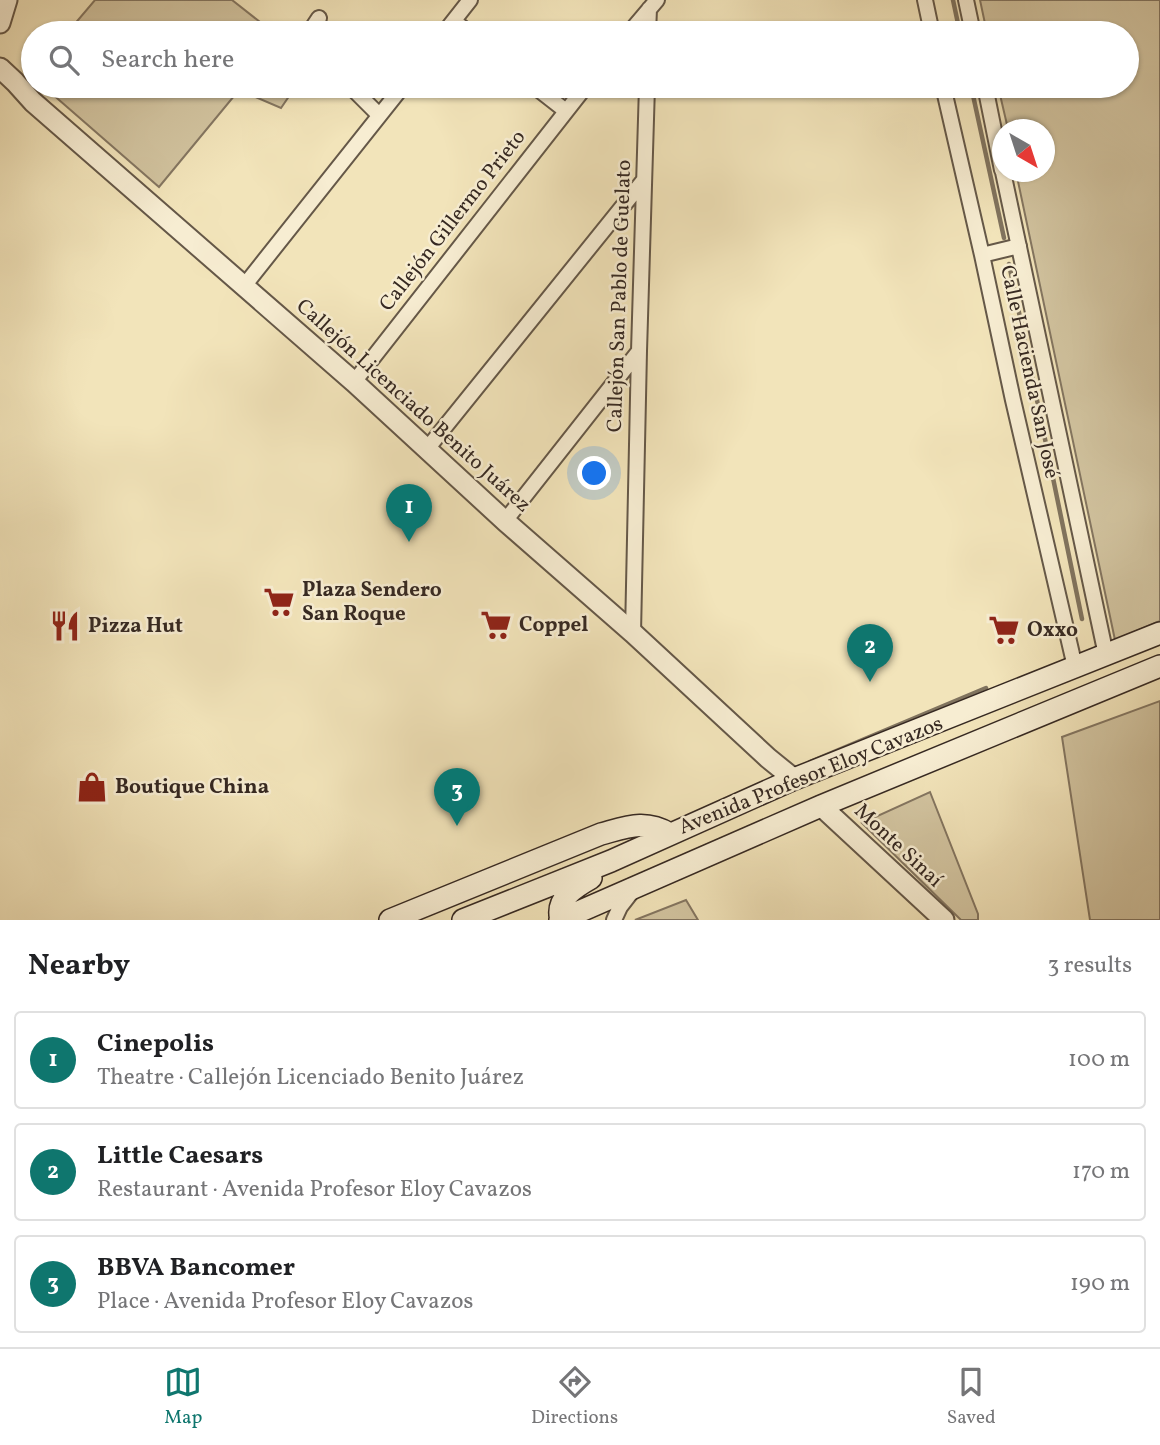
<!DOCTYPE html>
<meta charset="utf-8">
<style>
body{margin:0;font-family:Vollkorn,serif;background:#f2f2f2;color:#202124}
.compass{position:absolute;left:992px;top:119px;width:63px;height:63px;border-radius:50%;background:#fff;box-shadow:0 2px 5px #0004;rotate:141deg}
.you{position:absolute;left:595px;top:474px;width:24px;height:24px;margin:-18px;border:5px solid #fff;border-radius:50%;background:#1a73e8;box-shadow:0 0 0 10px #1a73e833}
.badge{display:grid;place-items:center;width:46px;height:46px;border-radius:50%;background:#0f766e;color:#fff;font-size:23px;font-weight:700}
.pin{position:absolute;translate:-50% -58px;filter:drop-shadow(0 2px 4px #0008)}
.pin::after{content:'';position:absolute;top:37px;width:24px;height:21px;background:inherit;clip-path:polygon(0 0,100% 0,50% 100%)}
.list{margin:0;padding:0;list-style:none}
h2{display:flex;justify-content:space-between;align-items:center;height:91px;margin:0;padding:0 28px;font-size:30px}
h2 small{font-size:23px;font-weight:400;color:#757577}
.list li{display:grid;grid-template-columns:46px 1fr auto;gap:21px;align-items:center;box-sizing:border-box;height:98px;margin:0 14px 14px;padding:0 14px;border:2px solid #e0e0e0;border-radius:7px}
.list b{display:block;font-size:26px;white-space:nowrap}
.list p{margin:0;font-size:23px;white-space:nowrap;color:#757577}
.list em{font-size:23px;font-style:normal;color:#757577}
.icon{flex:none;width:38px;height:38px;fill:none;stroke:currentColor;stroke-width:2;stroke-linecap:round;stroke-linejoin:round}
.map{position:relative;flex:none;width:1160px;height:920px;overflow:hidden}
.search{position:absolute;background:#fff;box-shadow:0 2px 5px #0004;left:21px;right:21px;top:21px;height:77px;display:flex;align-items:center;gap:18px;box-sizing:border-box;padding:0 24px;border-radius:38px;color:#757577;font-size:26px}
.sheet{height:427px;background:#fff}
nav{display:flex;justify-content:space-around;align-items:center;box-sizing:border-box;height:98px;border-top:2px solid #e0e0e0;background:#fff;font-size:19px;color:#757577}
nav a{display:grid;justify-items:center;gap:4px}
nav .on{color:#0f766e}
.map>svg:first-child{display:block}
.green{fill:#d2c4a0;stroke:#847661;stroke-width:2}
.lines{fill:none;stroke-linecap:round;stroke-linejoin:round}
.stream{stroke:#80735e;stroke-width:4.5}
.minor-casing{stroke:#655848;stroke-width:18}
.tertiary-casing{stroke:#655848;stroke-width:23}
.secondary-casing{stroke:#362922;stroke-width:24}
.minor{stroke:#f7edd2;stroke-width:14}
.tertiary{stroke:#f7edd2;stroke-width:19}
.secondary{stroke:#f7edd2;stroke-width:21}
.labels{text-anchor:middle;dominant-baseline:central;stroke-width:5;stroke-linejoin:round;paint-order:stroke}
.street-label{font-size:21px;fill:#362922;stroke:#f7edd2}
.poi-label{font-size:21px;font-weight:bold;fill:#362922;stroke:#f7edd2;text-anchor:start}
</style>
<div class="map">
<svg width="1160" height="920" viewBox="0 0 1160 920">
<rect width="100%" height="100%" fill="#f2e4ba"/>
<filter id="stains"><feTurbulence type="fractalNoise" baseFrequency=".00286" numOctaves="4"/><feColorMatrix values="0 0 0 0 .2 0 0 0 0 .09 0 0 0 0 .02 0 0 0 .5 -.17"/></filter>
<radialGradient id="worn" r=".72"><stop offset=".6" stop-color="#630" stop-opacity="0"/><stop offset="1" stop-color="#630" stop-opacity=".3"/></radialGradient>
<path class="green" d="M95,0H232L274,33H67Z
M980,0H1160V621L1115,640L1016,172H1044V130L1008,129L998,86H1127V33H987Z
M43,86H296L281,108L239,90L159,187Z
M1160,701V920H1090L1062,737Z
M930,792L978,914V920H961L862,823Z
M686,900L698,920H635Z"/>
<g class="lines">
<path class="stream" d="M953,0L960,33
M971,86L1004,238
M1009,264L1082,619
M810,762L986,688"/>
<g class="minor-casing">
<path id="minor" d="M925,0L932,33
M966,0L973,33
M454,21L469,33
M309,33L319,18
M444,33L470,0
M629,33L657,0
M648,33L649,9
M350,86L379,115
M534,86L566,111
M943,86L982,255L1013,400L1075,667
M985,86L1002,170
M1003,172L1106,655
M982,255L1019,246
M244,286L403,86
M354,382L586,86
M427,449L644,180
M505,521L639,351
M633,633L639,351L647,86
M614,920L620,907L634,889"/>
</g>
<g class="tertiary-casing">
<path id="tertiary" d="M0,23L7,0
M0,68L15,82L33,102L354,382L505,521L633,633L768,758L794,779
M821,806L944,920"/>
</g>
<g class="secondary-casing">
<path id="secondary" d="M390,920L601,834C627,827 645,819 670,834
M463,920L611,861L794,779L1160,633
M560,920L821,806L1160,666
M561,920C555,899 575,887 591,878"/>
</g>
<use href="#minor" class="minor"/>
<use href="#tertiary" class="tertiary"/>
<use href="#secondary" class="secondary"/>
</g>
<defs>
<g id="supermarket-bare" transform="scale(2.415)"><path d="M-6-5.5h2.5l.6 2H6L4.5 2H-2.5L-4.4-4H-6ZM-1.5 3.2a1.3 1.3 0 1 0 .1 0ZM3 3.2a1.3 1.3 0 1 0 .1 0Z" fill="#8f2418" stroke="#f7edd2" stroke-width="2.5" paint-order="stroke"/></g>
<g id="restaurant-bare" transform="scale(2.415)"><path d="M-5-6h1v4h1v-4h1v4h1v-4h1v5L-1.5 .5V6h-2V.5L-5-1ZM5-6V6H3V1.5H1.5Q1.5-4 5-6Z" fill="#8f2418" stroke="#f7edd2" stroke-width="2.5" paint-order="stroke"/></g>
<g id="shop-bare" transform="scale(2.415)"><path d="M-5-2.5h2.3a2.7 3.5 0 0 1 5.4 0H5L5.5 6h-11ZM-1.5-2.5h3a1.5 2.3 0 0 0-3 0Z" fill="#8f2418" stroke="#f7edd2" stroke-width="2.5" paint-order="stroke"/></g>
</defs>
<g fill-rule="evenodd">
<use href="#supermarket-bare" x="279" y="602"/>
<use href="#supermarket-bare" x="496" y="625"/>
<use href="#restaurant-bare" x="65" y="626"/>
<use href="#supermarket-bare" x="1004" y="630"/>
<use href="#shop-bare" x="92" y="787"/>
</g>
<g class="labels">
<g class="street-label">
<text transform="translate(453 221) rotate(-52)">Callejón Gillermo Prieto</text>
<text transform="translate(620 296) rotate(-88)">Callejón San Pablo de Guelato</text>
<text transform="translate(1029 372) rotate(78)">Calle Hacienda San José</text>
<text transform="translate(413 406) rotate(42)">Callejón Licenciado Benito Juárez</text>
<text transform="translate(811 776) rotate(-22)">Avenida Profesor Eloy Cavazos</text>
<text transform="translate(898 846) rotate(43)">Monte Sinaí</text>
</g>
<g class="poi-label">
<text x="302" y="590">Plaza Sendero<tspan x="302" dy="24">San Roque</tspan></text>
<text x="519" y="625">Coppel</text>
<text x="88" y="626">Pizza Hut</text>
<text x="1027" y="630">Oxxo</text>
<text x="115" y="787">Boutique China</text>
</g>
</g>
<rect width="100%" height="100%" filter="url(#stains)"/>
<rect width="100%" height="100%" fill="url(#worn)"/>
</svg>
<svg class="compass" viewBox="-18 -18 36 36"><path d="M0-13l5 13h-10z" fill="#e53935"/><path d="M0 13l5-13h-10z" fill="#757577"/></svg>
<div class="you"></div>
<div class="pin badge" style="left:409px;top:542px">1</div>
<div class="pin badge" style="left:870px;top:682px">2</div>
<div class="pin badge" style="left:457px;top:826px">3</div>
<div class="search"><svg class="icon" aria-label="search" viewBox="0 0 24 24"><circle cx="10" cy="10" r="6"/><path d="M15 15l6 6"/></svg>Search here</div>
</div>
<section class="sheet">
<h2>Nearby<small>3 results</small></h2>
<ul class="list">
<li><span class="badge">1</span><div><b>Cinepolis</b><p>Theatre · Callejón Licenciado Benito Juárez</p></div><em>100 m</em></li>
<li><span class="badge">2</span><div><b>Little Caesars</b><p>Restaurant · Avenida Profesor Eloy Cavazos</p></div><em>170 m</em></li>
<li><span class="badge">3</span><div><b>BBVA Bancomer</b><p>Place · Avenida Profesor Eloy Cavazos</p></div><em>190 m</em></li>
</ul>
</section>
<nav>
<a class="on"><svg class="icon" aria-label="map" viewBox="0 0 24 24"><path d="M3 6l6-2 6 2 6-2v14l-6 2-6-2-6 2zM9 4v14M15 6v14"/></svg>Map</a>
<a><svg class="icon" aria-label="directions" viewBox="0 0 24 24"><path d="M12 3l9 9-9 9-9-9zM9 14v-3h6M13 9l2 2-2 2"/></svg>Directions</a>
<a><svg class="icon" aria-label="saved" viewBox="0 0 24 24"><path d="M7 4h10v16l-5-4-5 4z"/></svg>Saved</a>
</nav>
